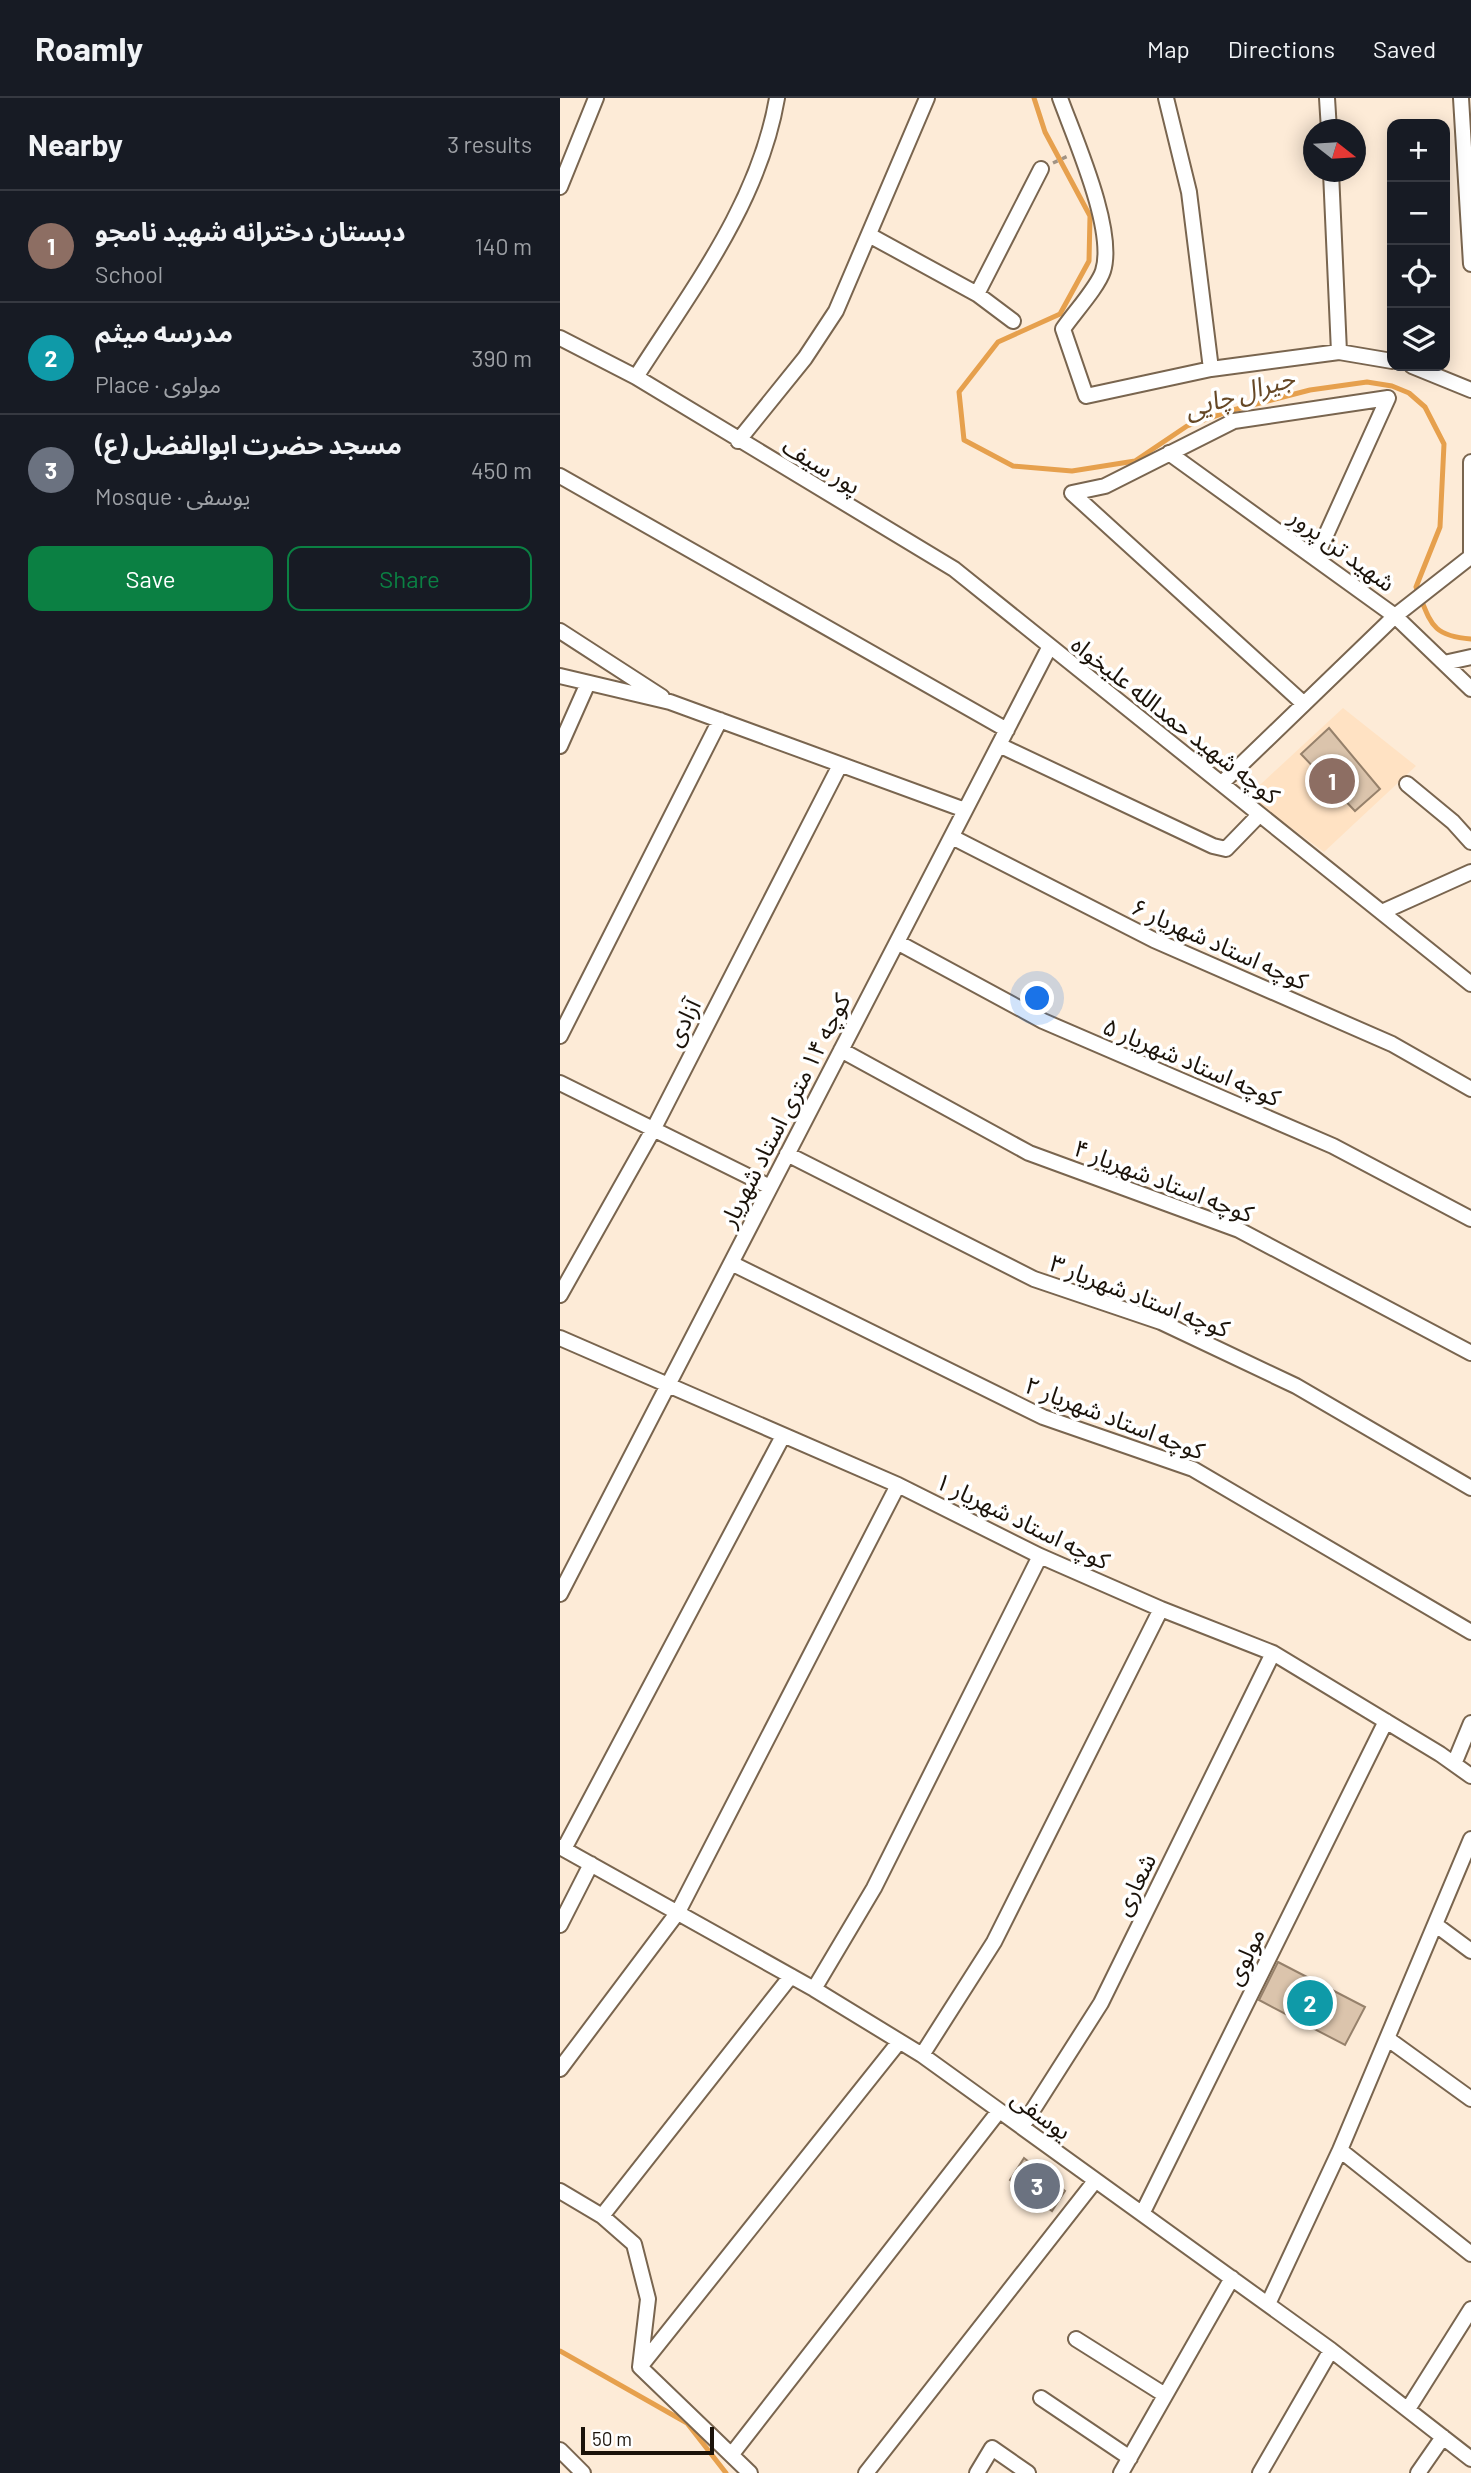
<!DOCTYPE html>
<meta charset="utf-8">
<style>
body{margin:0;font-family:Barlow,"Noto Sans Arabic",sans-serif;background:#20242c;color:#f1f3f6}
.controls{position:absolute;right:21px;top:21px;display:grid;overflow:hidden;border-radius:14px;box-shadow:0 4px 18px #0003}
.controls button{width:63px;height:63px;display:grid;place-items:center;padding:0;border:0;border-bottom:2px solid #363941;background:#171b24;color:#f1f3f6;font:35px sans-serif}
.compass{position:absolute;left:743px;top:21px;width:63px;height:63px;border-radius:50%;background:#171b24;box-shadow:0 4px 18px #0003;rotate:107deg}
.scale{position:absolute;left:21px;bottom:18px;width:133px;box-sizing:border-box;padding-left:7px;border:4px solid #1b130a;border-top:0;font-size:19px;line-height:24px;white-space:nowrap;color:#1b130a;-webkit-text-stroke:5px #fff;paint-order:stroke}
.you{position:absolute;left:478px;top:901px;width:24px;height:24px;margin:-18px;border:5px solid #fff;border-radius:50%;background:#1a73e8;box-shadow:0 0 0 10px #1a73e833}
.badge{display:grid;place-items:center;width:46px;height:46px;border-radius:50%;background:#0b8043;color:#fff;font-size:23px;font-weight:700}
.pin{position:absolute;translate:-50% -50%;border:4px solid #fff;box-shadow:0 2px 7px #0006}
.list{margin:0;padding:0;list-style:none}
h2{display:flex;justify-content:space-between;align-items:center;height:91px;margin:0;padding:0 28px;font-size:30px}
h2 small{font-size:23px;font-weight:400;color:#9ea1a6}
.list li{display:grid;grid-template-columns:46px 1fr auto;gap:21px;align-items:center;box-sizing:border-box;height:112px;padding:0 28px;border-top:2px solid #363941}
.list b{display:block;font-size:26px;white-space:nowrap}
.list p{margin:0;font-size:23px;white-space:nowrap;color:#9ea1a6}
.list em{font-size:23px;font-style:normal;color:#9ea1a6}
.actions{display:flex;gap:14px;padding:21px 28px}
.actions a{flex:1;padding:16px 0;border:2px solid #0b8043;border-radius:14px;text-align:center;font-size:24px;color:#0b8043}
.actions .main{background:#0b8043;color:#fff}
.icon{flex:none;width:38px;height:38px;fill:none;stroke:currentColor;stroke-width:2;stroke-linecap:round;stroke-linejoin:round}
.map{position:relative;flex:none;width:911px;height:2375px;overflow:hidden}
header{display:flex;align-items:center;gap:42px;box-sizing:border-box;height:98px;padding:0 35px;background:#171b24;border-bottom:2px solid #363941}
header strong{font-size:33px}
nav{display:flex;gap:38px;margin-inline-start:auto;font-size:24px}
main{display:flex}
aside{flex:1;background:#171b24}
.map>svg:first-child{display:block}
.built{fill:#ffe2c3}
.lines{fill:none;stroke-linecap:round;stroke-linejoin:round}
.stream{stroke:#e6a04d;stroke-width:5}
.building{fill:#dbc4ac;stroke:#96816b;stroke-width:2}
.street-casing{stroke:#79654f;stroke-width:18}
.path{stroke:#a19384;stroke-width:3.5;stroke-dasharray:5 5;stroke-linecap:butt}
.street{stroke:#fff;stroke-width:14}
.labels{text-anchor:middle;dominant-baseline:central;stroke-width:7;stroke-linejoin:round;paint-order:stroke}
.street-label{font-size:24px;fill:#1b130a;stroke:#fff}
.water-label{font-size:26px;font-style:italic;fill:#664826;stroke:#fff}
</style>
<header>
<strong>Roamly</strong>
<nav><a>Map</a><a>Directions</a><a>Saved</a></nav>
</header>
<main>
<aside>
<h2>Nearby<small>3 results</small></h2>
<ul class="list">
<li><span class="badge" style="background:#8d6e63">1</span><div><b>دبستان دخترانه شهید نامجو</b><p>School</p></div><em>140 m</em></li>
<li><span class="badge" style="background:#0f9aa8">2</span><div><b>مدرسه میثم</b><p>Place · مولوی</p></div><em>390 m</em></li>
<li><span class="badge" style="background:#6b7280">3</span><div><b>مسجد حضرت ابوالفضل (ع)</b><p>Mosque · یوسفی</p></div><em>450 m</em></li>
</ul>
<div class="actions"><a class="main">Save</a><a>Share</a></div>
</aside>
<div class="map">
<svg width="911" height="2375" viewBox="0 0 911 2375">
<rect width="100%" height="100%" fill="#fdebd7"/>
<path class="built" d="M783,610L856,668L764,754L688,698Z"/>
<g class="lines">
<path class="stream" d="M474,0L485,34L530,118L529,163L500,216L438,244L399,294L404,342L453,368L512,373L575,363L627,328L673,312L750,292L807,284L832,288L849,295L865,309L884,346L880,429L856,489C871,524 870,538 911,541
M0,2253L127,2325L166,2375"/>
</g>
<path class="building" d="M769,630L820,691L795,713L741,656Z
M718,1864L805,1909L785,1947L699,1902Z
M464,2060L505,2093L492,2113L450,2082Z"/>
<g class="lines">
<g class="street-casing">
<path id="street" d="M500,0C514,39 556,132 543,173C538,189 513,216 503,231L526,298L651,271L779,254L832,263
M606,0L629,94L651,271
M767,0L769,32
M901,0L911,166
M771,74L779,254
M0,89L36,0
M309,137L417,196L481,71
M417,196L453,223
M0,240L76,279L394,471L911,886
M852,268L911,292
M76,279C132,191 199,105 217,0
M178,343L245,260L276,213L367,0
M609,355L835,518L662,685
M911,364V460
M0,378L447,632
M512,395L545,388L674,323L828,300L756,459
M512,395L744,606
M909,460L835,518L911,591
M0,533L102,599
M884,565L911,559
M0,578L110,604L405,712
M439,647L653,748L666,751L699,717
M0,648L28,585
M847,686L893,724L911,744
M392,739L594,842L832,946L911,991
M822,814L911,774
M337,844L483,923L773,1048L911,1121
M0,938L160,622
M281,952L469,1055L679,1132L911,1255
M0,985L210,1089
M227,1056L474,1181L601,1224L736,1288L911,1390
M171,1165L483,1319L633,1371L911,1534
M0,1197L93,1032L279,669
M0,1240L338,1387L480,1458L601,1511L713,1555L880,1656L911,1678
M0,1496L489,550
M894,1666L911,1625
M0,1749L254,1891L362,1957L771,2252L911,2361
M4,1751L223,1338
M0,1827L31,1766
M876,1827L911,1853
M254,1891L314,1790L480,1458
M828,1941L911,2001
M362,1957L434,1844L601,1511
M0,1971L118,1814L338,1387
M462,2029L541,1905L713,1555
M780,2052L911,2156
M0,2093L42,2118L74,2146L88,2201L80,2269L190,2375
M583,2114L826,1623
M42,2118L231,1878
M708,2206L780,2052L911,1741
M516,2241L605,2297
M80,2269L339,1944
M481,2300L570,2360
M848,2311L911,2211
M0,2352L23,2375
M172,2356L439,2013
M306,2375L535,2083
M417,2375L432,2350L468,2375
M561,2375L672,2180
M700,2375L771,2252
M858,2375L883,2339"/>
</g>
<path class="path" d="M493,65L508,58"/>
<use href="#street" class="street"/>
</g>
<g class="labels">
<g class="street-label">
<text transform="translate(262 367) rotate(31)">پور سیف</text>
<text transform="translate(783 451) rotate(36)">شهید تن پرور</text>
<text transform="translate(616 621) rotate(38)">کوچه شهید حمدالله علیخواه</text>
<text transform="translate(660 845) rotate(24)">کوچه استاد شهریار ۶</text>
<text transform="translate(122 924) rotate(-63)">آزادی</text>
<text transform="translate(632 963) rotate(23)">کوچه استاد شهریار ۵</text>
<text transform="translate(224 1012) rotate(-63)">کوچه ۱۴ متری استاد شهریار</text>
<text transform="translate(604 1082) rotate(21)">کوچه استاد شهریار ۴</text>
<text transform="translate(580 1197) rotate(21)">کوچه استاد شهریار ۳</text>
<text transform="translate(555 1319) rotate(21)">کوچه استاد شهریار ۲</text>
<text transform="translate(463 1422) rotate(26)">کوچه استاد شهریار ۱</text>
<text transform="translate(574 1786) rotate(-64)">شعاری</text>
<text transform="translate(684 1858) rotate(-64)">مولوی</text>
<text transform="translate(482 2016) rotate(36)">یوسفی</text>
</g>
<g class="water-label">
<text transform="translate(679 294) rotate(-17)">جیرال چایی</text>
</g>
</g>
</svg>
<div class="controls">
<button>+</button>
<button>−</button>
<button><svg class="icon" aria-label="locate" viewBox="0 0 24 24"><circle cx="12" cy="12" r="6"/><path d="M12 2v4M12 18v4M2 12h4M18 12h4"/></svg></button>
<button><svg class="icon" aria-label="layers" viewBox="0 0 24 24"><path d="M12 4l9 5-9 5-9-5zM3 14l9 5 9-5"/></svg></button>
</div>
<svg class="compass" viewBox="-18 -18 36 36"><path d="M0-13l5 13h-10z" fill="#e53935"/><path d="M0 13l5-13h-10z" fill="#9ea1a6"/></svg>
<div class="scale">50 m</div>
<div class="you"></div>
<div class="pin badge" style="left:772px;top:683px;background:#8d6e63">1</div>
<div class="pin badge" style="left:750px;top:1905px;background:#0f9aa8">2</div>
<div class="pin badge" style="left:477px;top:2088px;background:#6b7280">3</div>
</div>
</main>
